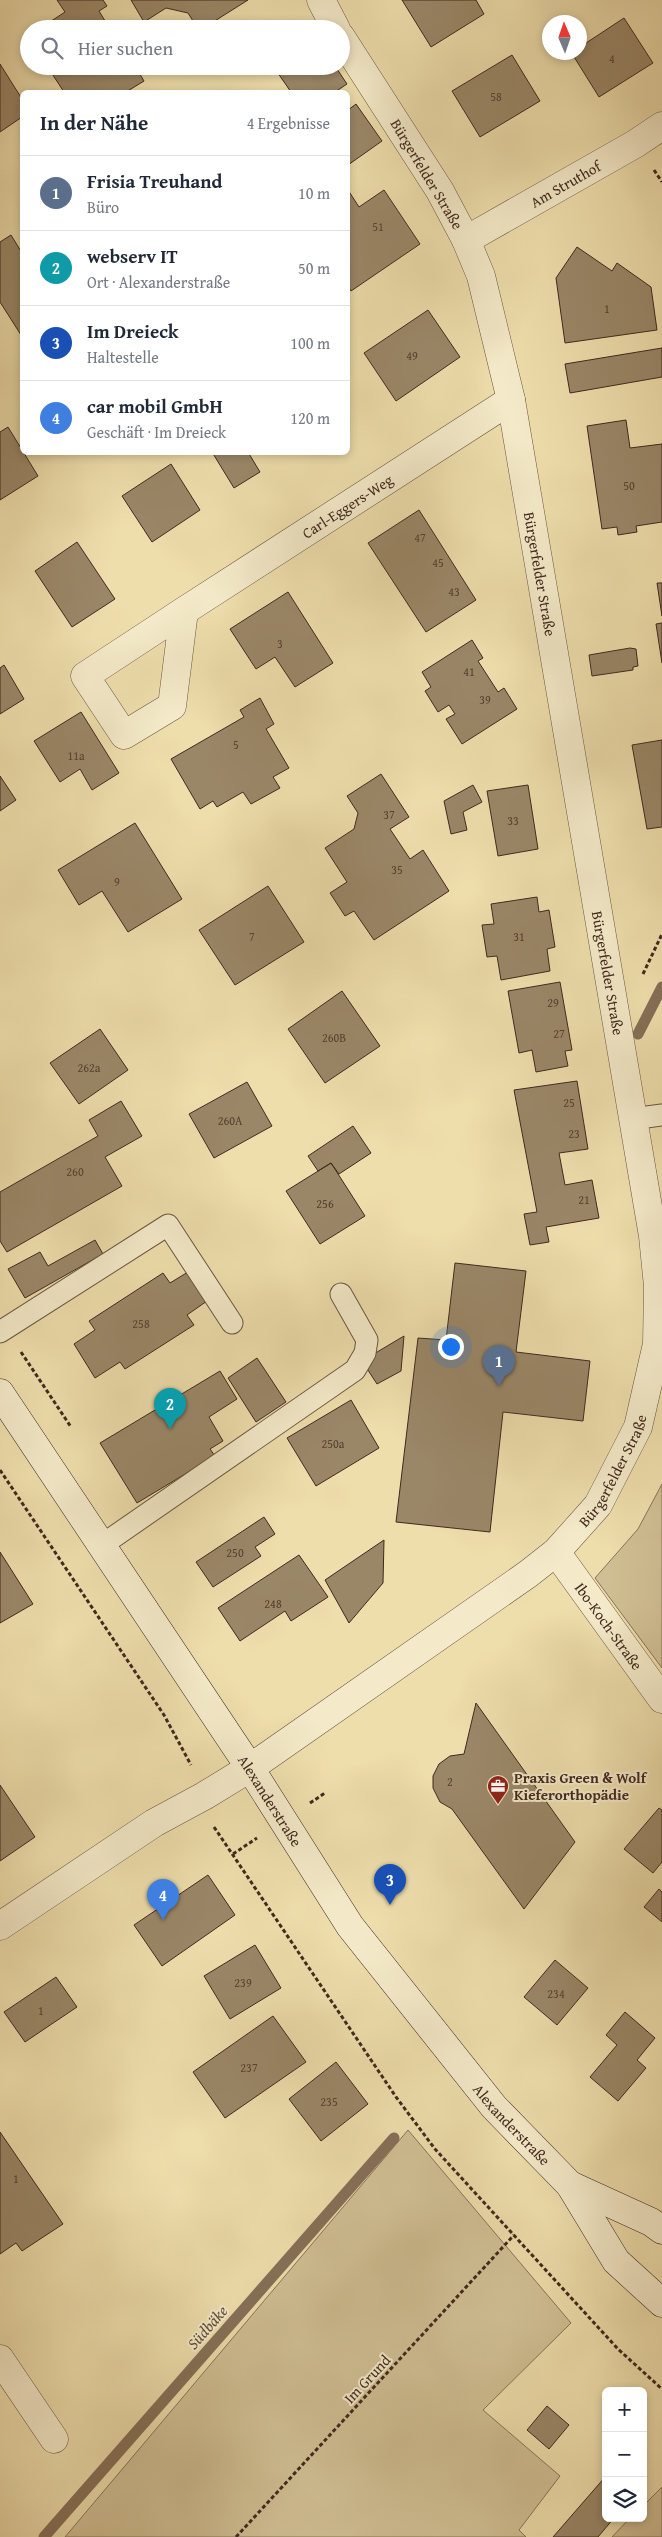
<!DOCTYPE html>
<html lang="de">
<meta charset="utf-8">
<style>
body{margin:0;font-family:"Gentium Book Plus",serif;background:#f6f6f7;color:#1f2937}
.controls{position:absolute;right:15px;bottom:15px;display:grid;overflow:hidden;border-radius:8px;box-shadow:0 2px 8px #0003}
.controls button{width:45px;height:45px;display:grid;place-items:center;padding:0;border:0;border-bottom:1px solid #e0e1e3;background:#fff;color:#1f2937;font:25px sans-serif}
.compass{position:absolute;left:542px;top:15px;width:45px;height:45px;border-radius:50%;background:#fff;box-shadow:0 2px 8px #0003;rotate:358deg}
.you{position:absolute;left:450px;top:1346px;width:18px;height:18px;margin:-12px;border:4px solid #fff;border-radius:50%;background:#1a73e8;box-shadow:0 0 0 8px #1a73e833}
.badge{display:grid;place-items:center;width:32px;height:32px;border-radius:50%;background:#0f766e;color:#fff;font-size:16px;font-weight:700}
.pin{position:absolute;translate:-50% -41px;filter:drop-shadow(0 1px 2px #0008)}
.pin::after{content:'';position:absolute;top:26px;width:18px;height:15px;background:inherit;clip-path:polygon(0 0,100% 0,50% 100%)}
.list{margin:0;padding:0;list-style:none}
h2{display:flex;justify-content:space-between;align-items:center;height:65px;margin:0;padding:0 20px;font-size:21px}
h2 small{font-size:16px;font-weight:400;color:#747a83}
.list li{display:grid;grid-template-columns:32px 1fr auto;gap:15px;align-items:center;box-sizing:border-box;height:75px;padding:0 20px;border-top:1px solid #e0e1e3}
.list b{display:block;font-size:19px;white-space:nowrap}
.list p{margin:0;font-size:16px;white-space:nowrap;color:#747a83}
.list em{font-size:16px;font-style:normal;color:#747a83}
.icon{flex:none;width:28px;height:28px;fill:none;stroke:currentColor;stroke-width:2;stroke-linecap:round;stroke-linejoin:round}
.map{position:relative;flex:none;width:662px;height:2537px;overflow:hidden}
.search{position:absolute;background:#fff;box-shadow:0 2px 8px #0003;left:20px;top:20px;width:330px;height:55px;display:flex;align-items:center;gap:12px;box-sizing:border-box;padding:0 18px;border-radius:28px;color:#747a83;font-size:19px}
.panel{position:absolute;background:#fff;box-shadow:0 2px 8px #0003;left:20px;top:90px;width:330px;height:365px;border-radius:8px}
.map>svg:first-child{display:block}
.green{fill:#d0bf94;stroke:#88745a}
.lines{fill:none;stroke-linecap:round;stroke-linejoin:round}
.stream{stroke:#857057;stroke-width:11}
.building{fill:#9a8768;stroke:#40291f}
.service-casing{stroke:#6c5642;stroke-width:23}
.minor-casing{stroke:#6c5642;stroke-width:29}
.secondary-casing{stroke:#40291f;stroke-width:29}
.path{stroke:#40291f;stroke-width:3;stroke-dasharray:4 2.5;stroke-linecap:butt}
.service{stroke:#f4eac9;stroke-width:21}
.minor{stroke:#f4eac9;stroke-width:28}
.secondary{stroke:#f4eac9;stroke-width:28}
.labels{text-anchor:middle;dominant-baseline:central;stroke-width:4;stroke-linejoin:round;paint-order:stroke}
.number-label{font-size:12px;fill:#564031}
.street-label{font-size:15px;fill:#40291f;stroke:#f4eac9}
.poi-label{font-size:15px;font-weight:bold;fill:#40291f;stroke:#f4eac9;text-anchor:start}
.water-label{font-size:16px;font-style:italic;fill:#624d3b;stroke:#f4eac9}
</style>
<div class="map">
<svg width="662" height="2537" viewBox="0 0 662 2537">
<rect width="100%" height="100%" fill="#eedeac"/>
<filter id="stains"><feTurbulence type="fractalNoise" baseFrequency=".004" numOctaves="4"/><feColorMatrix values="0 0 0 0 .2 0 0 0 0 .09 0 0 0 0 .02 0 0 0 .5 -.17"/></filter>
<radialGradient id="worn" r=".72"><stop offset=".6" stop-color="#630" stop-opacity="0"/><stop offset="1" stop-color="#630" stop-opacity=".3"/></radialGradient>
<path class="green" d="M662,1484V1668L595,1578L638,1529Z
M408,2130L571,2323L483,2410L560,2476L519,2530L526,2537H65Z
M662,2487V2537H612L630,2518H643V2506Z"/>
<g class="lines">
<path class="stream" d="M638,1034L662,987
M44,2537L394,2138"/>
</g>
<path class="building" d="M57,0H103L107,6L99,11L110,29H39L65,12Z
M131,0H248L202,29H198L188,13L166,8L144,22Z
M402,0H476L484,14L431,47Z
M624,18L653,63L599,97L571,52H580V47Z
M512,55L540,101L480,137L452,91Z
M0,64L22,99V117L0,132Z
M47,66H135L144,81L126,92H64Z
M273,66H335L347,84L335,92H291Z
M356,104L382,141L348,165V110Z
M348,190L359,207L384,190L420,244L351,291L348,286Z
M11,235L22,253V334L21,335L0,302V242Z
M577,247L612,271L617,263L651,287L657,330L565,343L556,278Z
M428,310L460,357L396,401L364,353Z
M662,348V377L570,393L565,364Z
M626,420L630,448L662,444V522L636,526L637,532L618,535L617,527L602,529L587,426Z
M8,427L38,476L0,500V432Z
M212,452H248L260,472L234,488Z
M171,464L200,510L152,542L122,496Z
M419,510L476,600L426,632L368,543Z
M77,542L115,599L72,627L35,571Z
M657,583H662V616Z
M288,592L333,663L295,687L275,657L256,669L230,629Z
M662,623V663L656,624Z
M472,640L483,658L478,661L498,692L504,688L517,709L462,744L446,719L455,714L449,705L438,712L425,691L431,687L422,672Z
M630,648L636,649L638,666L633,667V670L592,676L589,655Z
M4,665L24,699L0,714V668Z
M260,698L274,724L266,729L289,768L273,777L280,788L251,804L243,792L217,807L213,801L200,809L171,759L244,717L240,710Z
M81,712L119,773L92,790L80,769L60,782L34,741Z
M662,740V827L647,829L632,745Z
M381,774L409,817L390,829L410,859L423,850L449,891L374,940L354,911L345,916L330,893L347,882L325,848L354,829L358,813L347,796Z
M0,776L16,800L0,811Z
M473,785L482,802L463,812L467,830L451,834L444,801Z
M528,785L538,849L498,856L487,791Z
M135,823L182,899L128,932L102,891L79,905L58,870Z
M268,886L304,942L235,985L199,930Z
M537,897L539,912L549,910L555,947L547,949L550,971L501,980L497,956L487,957L482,925L494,924L491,904Z
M560,982L572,1050L565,1051L568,1066L536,1072L532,1050L519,1053L508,991Z
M342,991L380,1046L325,1083L288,1029Z
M100,1029L128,1070L79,1104L50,1063Z
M577,1081L588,1149L559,1153L565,1185L592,1180L599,1218L546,1227L549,1242L530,1245L524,1214L537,1212L514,1090Z
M247,1082L272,1126L214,1158L189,1114Z
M121,1101L142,1136L105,1157L122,1186L7,1252L0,1241V1192L98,1136L89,1120Z
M353,1126L371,1153L339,1174L331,1163L318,1171L308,1156Z
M331,1163L365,1216L320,1244L286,1191Z
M95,1240L103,1254L25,1298L8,1269L40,1252L48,1266Z
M455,1263L526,1271L516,1352L590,1361L583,1421L503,1412L490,1532L396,1522L418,1338L446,1340Z
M188,1272L207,1301L187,1315L194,1325L125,1369L120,1362L95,1378L74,1344L95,1330L89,1321L163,1273L170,1283Z
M404,1336L401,1371L377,1384L362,1361Z
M257,1358L286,1402L256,1422L228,1378Z
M220,1371L237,1399L209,1417L223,1441L210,1449L215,1456L137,1503L100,1443Z
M351,1400L379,1448L316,1486L287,1438Z
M264,1517L275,1534L255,1547L261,1556L213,1587L196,1562Z
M384,1540L383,1583L349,1623L325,1580Z
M0,1552L33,1604L0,1623Z
M299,1555L328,1597L291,1621L285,1611L240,1641L218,1608Z
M476,1703L575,1842L524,1909L452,1809L440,1802L433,1788V1776L439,1764L450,1756L464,1754Z
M0,1785L35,1837L0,1861Z
M659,1808L662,1810V1862L653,1873L624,1849Z
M208,1875L235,1915L162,1966L134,1925Z
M659,1889L662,1892V1922L644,1907Z
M255,1945L281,1988L230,2019L204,1976Z
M555,1960L588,1988L557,2025L524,1997Z
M56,1977L77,2007L25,2042L4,2012Z
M625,2012L655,2038L637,2060L646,2068L618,2101L590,2077L617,2045L606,2035Z
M273,2016L306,2062L225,2118L193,2072Z
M336,2062L368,2104L321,2141L289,2099Z
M0,2132L63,2224L22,2251L16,2243L0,2254Z
M547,2406L569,2425L549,2449L527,2430Z
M606,2476V2518H614L598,2537H553Z"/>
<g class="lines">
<g class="service-casing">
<path id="service" d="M632,1119L662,1115
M0,1332L168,1225L232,1323
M102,1545L355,1370L365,1353L367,1340L341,1294"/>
</g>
<g class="minor-casing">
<g id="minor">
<path d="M321,0L336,29"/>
<path id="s1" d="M466,240L635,144L662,126"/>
<path id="s2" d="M184,611L172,706L124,735L85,676L184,611L511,400"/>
<path id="s3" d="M556,1552L662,1699"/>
<path id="s4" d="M0,1926L154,1823L204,1796L250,1768L528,1574L556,1552L598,1505L638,1427L657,1344L658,1286L653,1236L511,400L481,276L466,240L440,191L341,37"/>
<path d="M0,2359L54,2439"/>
</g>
</g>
<g class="secondary-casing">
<g id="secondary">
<path id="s5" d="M0,1393L250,1768L350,1926L494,2107L570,2185L616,2261L662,2303"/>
<path d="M570,2185L651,2222L662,2230"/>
</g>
</g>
<path class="path" d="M654,170L662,182
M643,974L662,934
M21,1352L71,1427
M0,1470L164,1715L191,1765
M310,1803L325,1793
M214,1827L396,2097L435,2149L618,2349L662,2389
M233,1854L257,1838
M236,2537L514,2235"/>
<use href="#service" class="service"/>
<use href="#minor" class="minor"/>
<use href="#secondary" class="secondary"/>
</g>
<defs>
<g id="office-pin" transform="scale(1.125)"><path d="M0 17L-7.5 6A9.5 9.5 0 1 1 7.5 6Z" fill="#8f2418" stroke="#f4eac9"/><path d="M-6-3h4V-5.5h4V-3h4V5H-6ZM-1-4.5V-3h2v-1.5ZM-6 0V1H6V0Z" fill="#fff"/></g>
</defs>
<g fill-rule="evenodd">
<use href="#office-pin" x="498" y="1786"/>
</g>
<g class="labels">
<g class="number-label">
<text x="612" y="58">4</text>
<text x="496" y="96">58</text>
<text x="378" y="226">51</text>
<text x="607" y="308">1</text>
<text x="412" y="355">49</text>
<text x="629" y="485">50</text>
<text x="420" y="537">47</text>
<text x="438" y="562">45</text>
<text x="454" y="591">43</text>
<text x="280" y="643">3</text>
<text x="469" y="671">41</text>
<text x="485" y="699">39</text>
<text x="236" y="744">5</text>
<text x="76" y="755">11a</text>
<text x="389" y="814">37</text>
<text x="513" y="820">33</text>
<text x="397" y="869">35</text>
<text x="117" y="881">9</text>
<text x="252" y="936">7</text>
<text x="519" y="936">31</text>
<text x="553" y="1002">29</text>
<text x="559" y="1033">27</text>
<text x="334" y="1037">260B</text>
<text x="89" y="1067">262a</text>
<text x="569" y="1102">25</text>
<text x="230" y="1120">260A</text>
<text x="574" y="1133">23</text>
<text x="75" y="1171">260</text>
<text x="584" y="1199">21</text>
<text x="325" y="1203">256</text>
<text x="141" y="1323">258</text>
<text x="333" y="1443">250a</text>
<text x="235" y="1552">250</text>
<text x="273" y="1603">248</text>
<text x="450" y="1781">2</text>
<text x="243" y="1982">239</text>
<text x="556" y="1993">234</text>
<text x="41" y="2010">1</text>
<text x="249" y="2067">237</text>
<text x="329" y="2101">235</text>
<text x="16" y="2178">1</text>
</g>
<g class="street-label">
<text transform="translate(427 174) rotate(59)">Bürgerfelder Straße</text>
<text stroke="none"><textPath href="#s1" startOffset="114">Am Struthof</textPath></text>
<text stroke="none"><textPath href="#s2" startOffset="535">Carl-Eggers-Weg</textPath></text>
<text transform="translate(540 574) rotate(80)">Bürgerfelder Straße</text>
<text transform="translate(608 973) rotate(80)">Bürgerfelder Straße</text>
<text stroke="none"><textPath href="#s4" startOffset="771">Bürgerfelder Straße</textPath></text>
<text stroke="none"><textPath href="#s3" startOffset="91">Ibo-Koch-Straße</textPath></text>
<text stroke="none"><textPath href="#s5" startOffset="489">Alexanderstraße</textPath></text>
<text stroke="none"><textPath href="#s5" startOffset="894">Alexanderstraße</textPath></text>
<text transform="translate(367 2379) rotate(-47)">Im Grund</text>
</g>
<g class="poi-label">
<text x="514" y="1777">Praxis Green &amp; Wolf<tspan x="514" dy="17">Kieferorthopädie</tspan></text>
</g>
<g class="water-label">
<text transform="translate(207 2327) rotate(-49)">Südbäke</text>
</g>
</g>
<rect width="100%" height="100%" filter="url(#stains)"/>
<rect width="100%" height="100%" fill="url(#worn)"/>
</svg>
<div class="controls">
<button>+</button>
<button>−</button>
<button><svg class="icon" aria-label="layers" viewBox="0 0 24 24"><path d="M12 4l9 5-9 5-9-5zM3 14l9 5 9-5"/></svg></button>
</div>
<svg class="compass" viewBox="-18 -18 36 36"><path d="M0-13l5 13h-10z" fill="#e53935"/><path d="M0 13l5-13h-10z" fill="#747a83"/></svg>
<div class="you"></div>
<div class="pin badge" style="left:499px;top:1386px;background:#5c6f8a">1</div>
<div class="pin badge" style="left:170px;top:1429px;background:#0f9aa8">2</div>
<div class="pin badge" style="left:390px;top:1905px;background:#1a4fb4">3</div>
<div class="pin badge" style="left:163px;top:1920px;background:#3f7fe0">4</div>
<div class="search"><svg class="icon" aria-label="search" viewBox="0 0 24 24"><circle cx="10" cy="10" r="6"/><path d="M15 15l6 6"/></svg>Hier suchen</div>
<section class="panel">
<h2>In der Nähe<small>4 Ergebnisse</small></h2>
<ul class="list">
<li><span class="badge" style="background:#5c6f8a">1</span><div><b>Frisia Treuhand</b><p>Büro</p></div><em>10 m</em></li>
<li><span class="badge" style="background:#0f9aa8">2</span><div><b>webserv IT</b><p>Ort · Alexanderstraße</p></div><em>50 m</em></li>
<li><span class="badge" style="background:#1a4fb4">3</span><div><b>Im Dreieck</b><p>Haltestelle</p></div><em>100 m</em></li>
<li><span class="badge" style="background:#3f7fe0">4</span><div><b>car mobil GmbH</b><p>Geschäft · Im Dreieck</p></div><em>120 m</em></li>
</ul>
</section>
</div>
